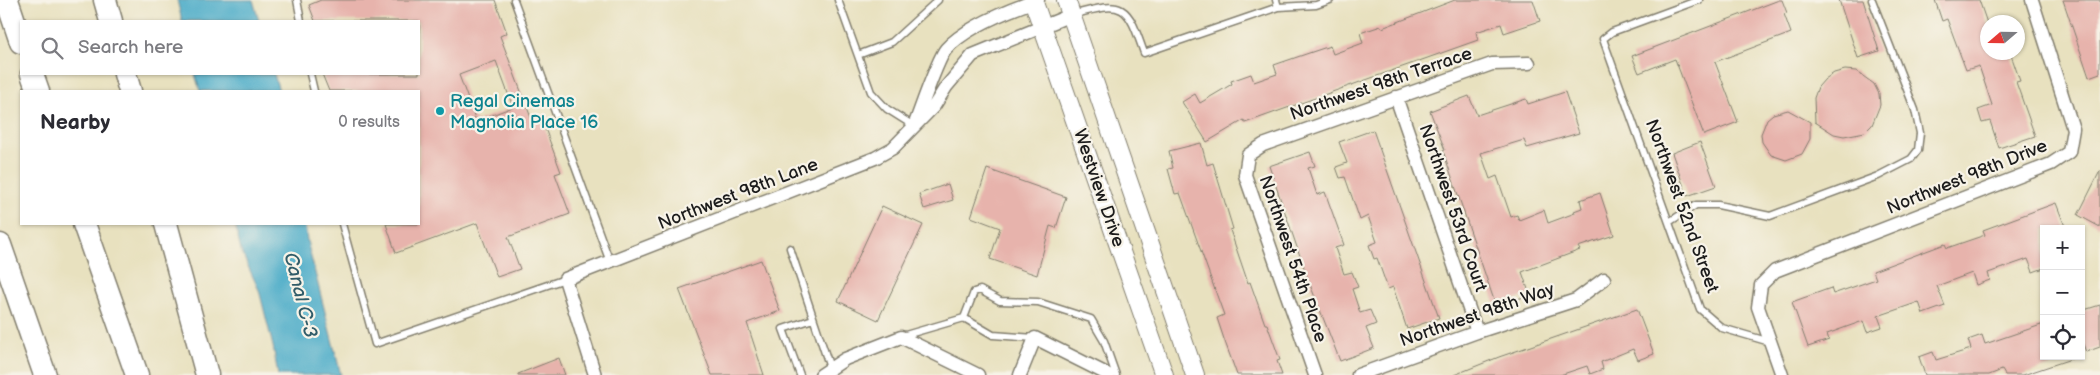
<!DOCTYPE html>
<meta charset="utf-8">
<style>
body{margin:0;font-family:"Balsamiq Sans",sans-serif;background:#f7f7f7;color:#2b2b33}
.controls{position:absolute;right:15px;bottom:15px;display:grid;overflow:hidden;border-radius:0px;box-shadow:0 1px 4px #0004}
.controls button{width:45px;height:45px;display:grid;place-items:center;padding:0;border:0;border-bottom:1px solid #e1e1e2;background:#fff;color:#2b2b33;font:25px sans-serif}
.compass{position:absolute;left:1980px;top:15px;width:45px;height:45px;border-radius:50%;background:#fff;box-shadow:0 1px 4px #0004;rotate:250deg}
.list{margin:0;padding:0;list-style:none}
h2{display:flex;justify-content:space-between;align-items:center;height:65px;margin:0;padding:0 20px;font-size:21px}
h2 small{font-size:16px;font-weight:400;color:#7c7c81}
.icon{flex:none;width:28px;height:28px;fill:none;stroke:currentColor;stroke-width:2;stroke-linecap:round;stroke-linejoin:round}
.map{position:relative;flex:none;width:2100px;height:375px;overflow:hidden}
.search{position:absolute;background:#fff;box-shadow:0 1px 4px #0004;left:20px;top:20px;width:400px;height:55px;display:flex;align-items:center;gap:12px;box-sizing:border-box;padding:0 18px;border-radius:0px;color:#7c7c81;font-size:19px}
.panel{position:absolute;background:#fff;box-shadow:0 1px 4px #0004;left:20px;top:90px;width:400px;height:135px;border-radius:0px}
.map>svg:first-child{display:block}
.water{fill:#49abc8;stroke:#326472}
.building{fill:#e7b3ac;fill-rule:evenodd}
.lines{fill:none;stroke-linecap:round;stroke-linejoin:round}
.lane-casing{stroke:#827e6e;stroke-width:9}
.street-casing{stroke:#827e6e;stroke-width:15}
.secondary-casing{stroke:#827e6e;stroke-width:20}
.highway-casing{stroke:#827e6e;stroke-width:25}
.lane{stroke:#fff;stroke-width:6}
.street{stroke:#fff;stroke-width:12}
.secondary{stroke:#fff;stroke-width:18}
.highway{stroke:#fff;stroke-width:22}
.culture-dot{fill:#0f9aa8;stroke:#f7f3e8;stroke-width:2}
.labels{text-anchor:middle;dominant-baseline:central;stroke-width:4.5;stroke-linejoin:round;paint-order:stroke}
.street-label{font-size:18px;fill:#1c1c1c;stroke:#f7f3e8}
.culture-label{font-size:18px;fill:#0d838f;stroke:#f7f3e8;text-anchor:start}
.water-label{font-size:19px;font-style:italic;fill:#305c69;stroke:#f7f3e8}
</style>
<div class="map">
<svg width="2100" height="375" viewBox="0 0 2100 375">
<rect width="100%" height="100%" fill="#f7f3e8"/>
<filter id="ink" filterUnits="userSpaceOnUse"><feTurbulence type="fractalNoise" baseFrequency=".02" numOctaves="2"/><feDisplacementMap in="SourceGraphic" scale="10" xChannelSelector="R" yChannelSelector="G"/><feConvolveMatrix kernelMatrix="1 2 1 2 8 2 1 2 1" color-interpolation-filters="sRGB"/></filter>
<filter id="wash" filterUnits="userSpaceOnUse"><feTurbulence type="fractalNoise" baseFrequency=".0096" numOctaves="4" result="noise"/><feDisplacementMap in="SourceGraphic" scale="20" xChannelSelector="R" yChannelSelector="G"/><feGaussianBlur stdDeviation="1.12" result="paint"/><feColorMatrix in="noise" values="0 0 0 0 0 0 0 0 0 0 0 0 0 0 0 0 0 1.4 0 .05"/><feComposite in="paint" operator="in"/></filter>
<g filter="url(#wash)">
<rect width="100%" height="100%" fill="#e8e1bf"/>
<path class="water" d="M177,0H253L259,21H182Z
M195,74H274L279,91H200Z
M235,224H305L307,241L341,375H278L273,346L259,290L241,251Z"/>
<g id="blocks">
<path class="building" d="M321,0H495L507,33L500,36L533,123L542,120L561,172L555,174L570,214L508,237L520,269L497,277L477,223L396,253L386,224H419V91H329L322,74H419V21H315L309,5ZM496,61L513,107L476,121L459,75Z
M1455,0H1533L1540,21L1504,33L1501,24L1476,32L1478,40L1245,123L1244,120L1207,142L1182,102L1195,94L1200,103L1232,84L1231,81L1251,74L1254,82L1277,74L1274,65L1309,53L1330,46L1333,54L1363,43L1360,33L1381,26L1382,28Z
M1779,0H1782L1787,13L1784,14L1791,33L1715,62L1738,122L1704,135L1675,59L1639,73L1632,56Z
M1839,0H1863L1879,51L1858,58Z
M1935,0H1979L1988,26V52H2010L2020,81L2016,82L2035,136L1999,148L1990,121L1982,123L1978,110L1992,105L1979,66L1966,70L1947,19L1942,21Z
M2063,0H2100V73L2089,77Z
M1845,70L1856,71L1874,84L1879,94L1880,105L1872,125L1865,132L1844,136L1834,134L1815,122L1814,98L1818,87L1825,79L1834,73Z
M1565,92L1579,133L1527,148L1524,140L1481,153L1490,179L1497,176L1511,217L1517,215L1519,220L1544,210L1548,223L1575,213L1574,211L1582,208L1580,200L1600,193L1614,235L1578,247L1580,250L1522,272L1530,295L1496,306L1443,151L1445,150L1430,111L1469,96L1477,115L1526,99L1528,104Z
M1788,110L1810,122V139L1802,154L1786,160L1771,155L1762,142L1761,134L1767,119L1773,114Z
M1373,130L1439,318L1407,329L1393,287L1388,289L1377,258L1374,259L1369,245L1377,242L1368,216L1360,220L1345,177L1340,178L1336,167L1347,163L1339,142Z
M1700,142L1716,186L1687,196L1672,153Z
M1201,143L1207,165L1213,163L1233,229L1230,230L1248,283L1250,282L1265,324H1267L1280,360L1277,361L1282,375H1237L1224,339L1217,318L1224,315L1180,193L1175,194L1168,169L1173,168L1169,151Z
M1310,152L1315,166L1308,168L1317,195L1325,192L1344,245L1335,248L1344,274L1352,272L1358,287L1352,289L1360,313L1370,310L1376,324L1366,328L1374,348L1340,361L1309,282L1269,166Z
M987,169L1066,197L1056,228L1050,226L1037,275L990,259L1000,228L971,217Z
M2100,171V227L2078,215Z
M948,184L953,200L924,209L919,194Z
M2056,203L2066,229H2044V268L2033,272L2028,259L1988,273L1990,280L1976,285L1972,273L1937,286L1945,306L1923,314L1919,302L1878,316L1882,327L1867,332L1863,321L1827,334L1829,340L1808,347L1792,302L1831,288L1833,294L1876,279L1873,271L1945,244L1947,248L1985,235L1983,230Z
M882,206L923,225L878,320L838,301Z
M761,260L780,311L747,323L764,375H712L679,289Z
M2100,305V347L2086,352L2081,339V311Z
M1637,309L1654,354L1638,360L1633,349L1601,362L1603,369L1590,374L1587,366L1560,375H1454L1499,357Z
M2044,324V356H2074V358L2023,375H2005L2002,370L1989,375H1925L1919,357L1933,352L1936,360L1971,349L1968,340L1982,335L1985,344Z
M559,358L565,375H518V374Z"/>
</g>
</g>
<g filter="url(#ink)">
<use href="#blocks" fill-opacity="0" stroke="#827e6e" stroke-width="1"/>
<g class="lines">
<g class="lane-casing">
<path id="lane" d="M297,0L301,21
M514,0L610,262
M838,0L871,92L887,109L914,126
M1276,0L1278,7
M1699,0L1612,32L1603,39L1700,309L1722,328L1770,342
M1072,15C1125,0 1127,4 1144,53L1278,7L1316,5L1330,0
M858,55L892,42L938,0
M310,74L314,91
M1669,222L1696,205H1718L1770,216L1878,176L1911,159L1918,150L1920,133L1915,110L1872,0
M342,224L375,344L565,279
M790,248L830,368
M902,336L964,318
M1035,338L993,335L964,318L974,292L980,290L1000,301L1038,302L1091,319L1104,341L1116,375
M800,375L783,329L813,319"/>
</g>
<g class="street-casing">
<path id="street" d="M1396,97L1477,332
M916,121C921,108 938,58 946,49C966,27 1009,10 1038,0
M595,375L565,279L875,158L893,148L934,106L946,87L973,55L1071,15
M821,375L845,359L901,337L978,375
M1020,375L1035,338L1109,375
M1315,375L1245,175L1248,155L1263,145L1492,64L1529,63
M1358,375L1477,332L1576,300L1604,279
M1782,375L1758,307L1761,285L1775,271L2051,164L2069,152L2073,129L2032,0"/>
</g>
<g class="secondary-casing">
<path id="secondary" d="M1033,0L1164,375
M1066,0L1195,375"/>
</g>
<g class="highway-casing">
<path id="highway" d="M7,0L21,42
M105,0L111,21
M32,74L38,91
M125,74L130,91
M84,224L137,375
M166,224L207,375
M0,245L45,375"/>
</g>
<use href="#lane" class="lane"/>
<use href="#street" class="street"/>
<use href="#secondary" class="secondary"/>
<use href="#highway" class="highway"/>
</g>
</g>
<circle class="culture-dot" cx="440" cy="111" r="5"/>
<g class="labels">
<g class="street-label">
<text transform="translate(1381 84) rotate(-19)">Northwest 98th Terrace</text>
<text transform="translate(1967 177) rotate(-22)">Northwest 98th Drive</text>
<text transform="translate(1099 188) rotate(71)">Westview Drive</text>
<text transform="translate(738 194) rotate(-21)">Northwest 98th Lane</text>
<text transform="translate(1682 206) rotate(70)">Northwest 52nd Street</text>
<text transform="translate(1453 208) rotate(71)">Northwest 53rd Court</text>
<text transform="translate(1293 259) rotate(71)">Northwest 54th Place</text>
<text transform="translate(1477 315) rotate(-19)">Northwest 98th Way</text>
</g>
<g class="culture-label">
<text x="450" y="101">Regal Cinemas<tspan x="450" dy="21">Magnolia Place 16</tspan></text>
</g>
<g class="water-label">
<text transform="translate(300 295) rotate(76)">Canal C-3</text>
</g>
</g>
</svg>
<div class="controls">
<button>+</button>
<button>−</button>
<button><svg class="icon" aria-label="locate" viewBox="0 0 24 24"><circle cx="12" cy="12" r="6"/><path d="M12 2v4M12 18v4M2 12h4M18 12h4"/></svg></button>
</div>
<svg class="compass" viewBox="-18 -18 36 36"><path d="M0-13l5 13h-10z" fill="#e53935"/><path d="M0 13l5-13h-10z" fill="#7c7c81"/></svg>
<div class="search"><svg class="icon" aria-label="search" viewBox="0 0 24 24"><circle cx="10" cy="10" r="6"/><path d="M15 15l6 6"/></svg>Search here</div>
<section class="panel">
<h2>Nearby<small>0 results</small></h2>
<ul class="list">
</ul>
</section>
</div>
